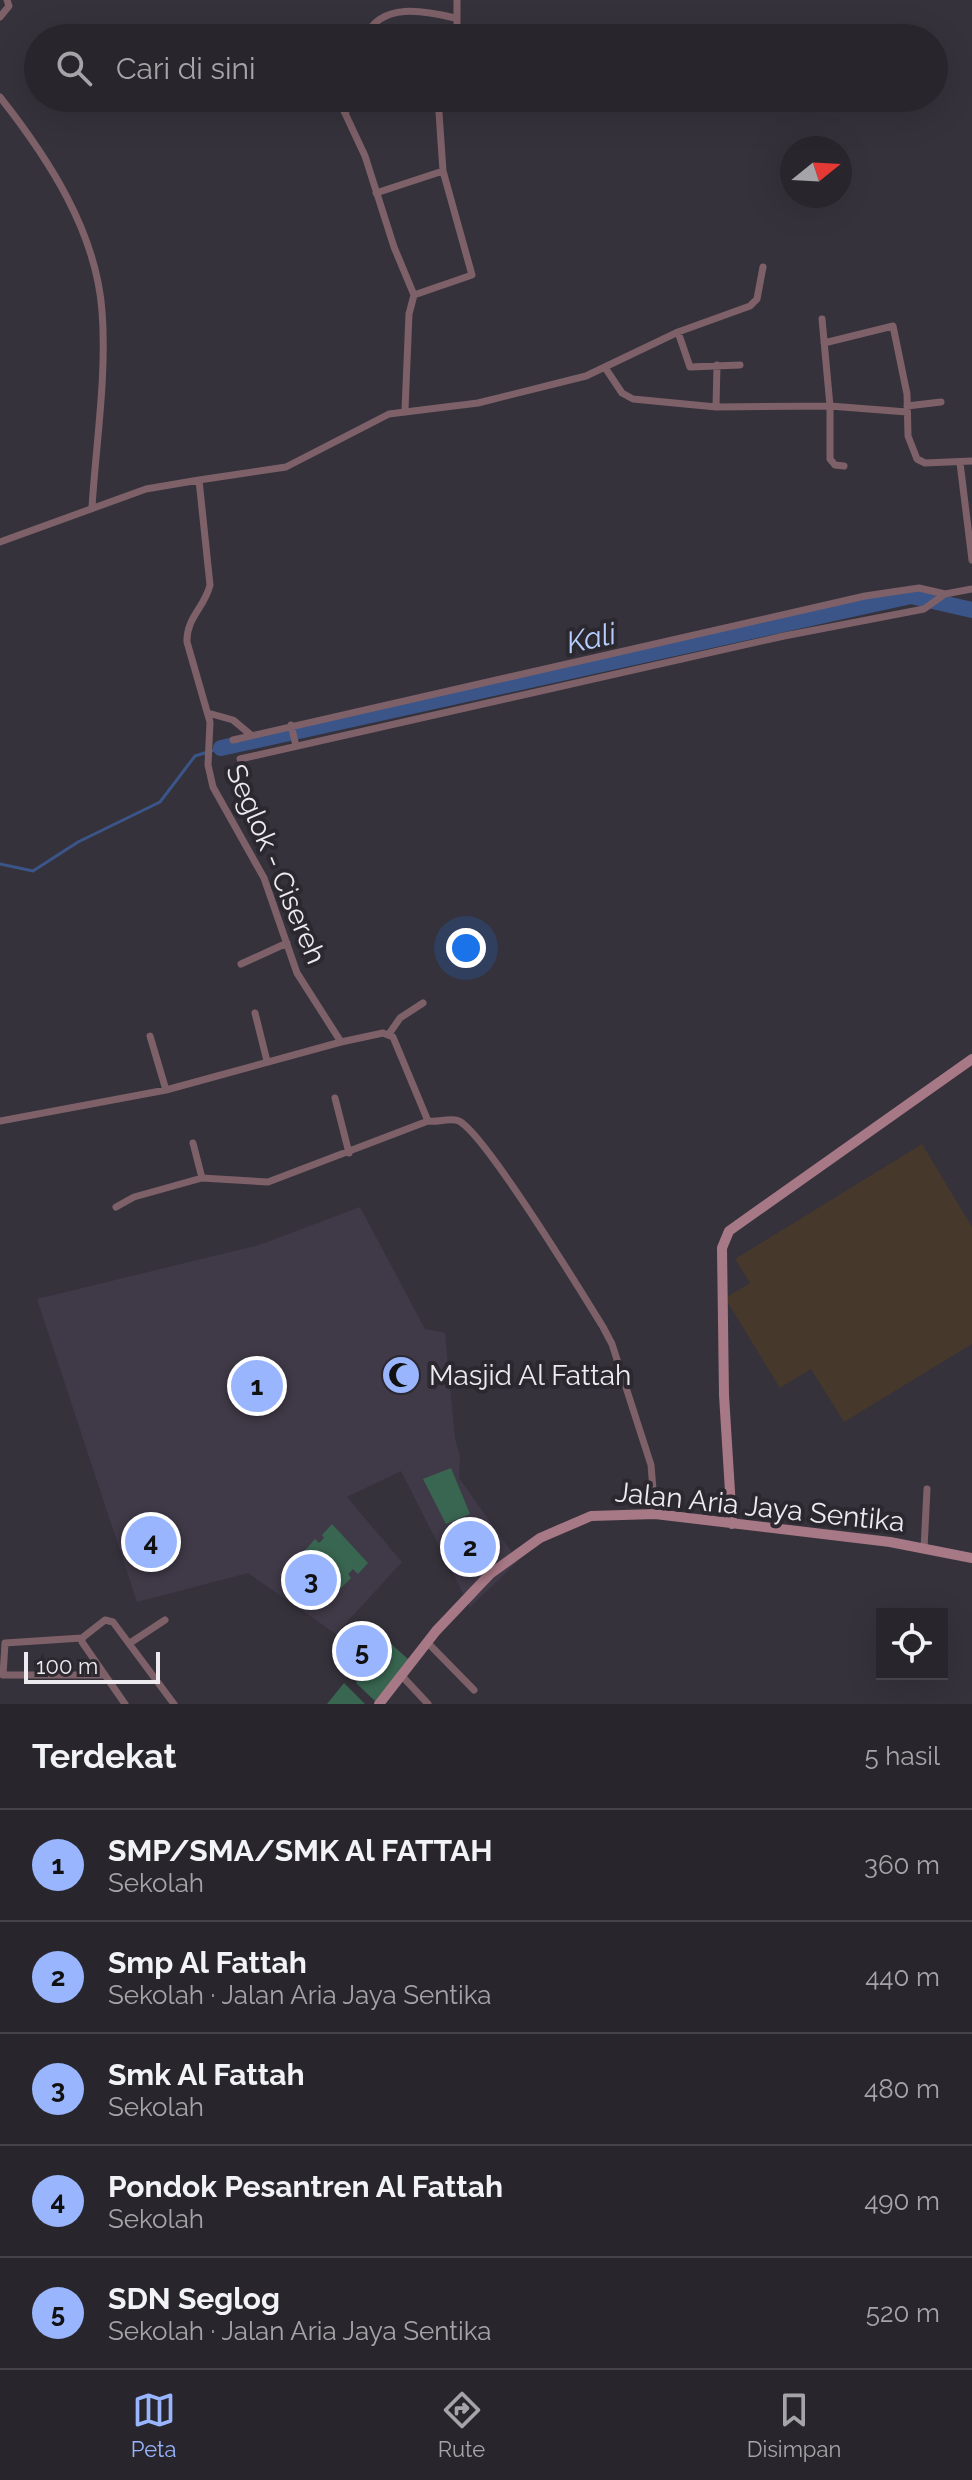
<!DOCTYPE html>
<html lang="id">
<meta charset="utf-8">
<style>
body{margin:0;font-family:Raleway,sans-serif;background:#302e34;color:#f1f3f6}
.controls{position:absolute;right:24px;bottom:24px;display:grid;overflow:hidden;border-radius:0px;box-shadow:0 8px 32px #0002}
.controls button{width:72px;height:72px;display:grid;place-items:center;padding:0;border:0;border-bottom:2px solid #444348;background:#28262c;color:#f1f3f6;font:40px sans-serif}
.compass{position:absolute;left:780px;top:136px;width:72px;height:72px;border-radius:50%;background:#28262c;box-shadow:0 8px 32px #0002;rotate:72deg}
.scale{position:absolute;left:24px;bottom:20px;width:136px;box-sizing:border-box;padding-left:8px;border:4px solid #edeaf0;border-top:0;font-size:22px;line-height:28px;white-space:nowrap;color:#edeaf0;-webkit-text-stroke:6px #2b2830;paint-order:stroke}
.you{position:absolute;left:466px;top:948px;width:28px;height:28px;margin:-20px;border:6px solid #fff;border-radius:50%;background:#1a73e8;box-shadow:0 0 0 12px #1a73e833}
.badge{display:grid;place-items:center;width:52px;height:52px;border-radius:50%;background:#99b5fd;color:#111;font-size:26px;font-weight:700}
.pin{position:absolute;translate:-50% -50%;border:4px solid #fff;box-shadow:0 2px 8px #0006}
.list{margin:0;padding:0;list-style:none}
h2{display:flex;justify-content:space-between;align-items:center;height:104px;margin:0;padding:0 32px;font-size:34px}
h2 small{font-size:26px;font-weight:400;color:#a5a5a9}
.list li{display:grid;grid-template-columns:52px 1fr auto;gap:24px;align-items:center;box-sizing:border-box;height:112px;padding:0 32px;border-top:2px solid #444348}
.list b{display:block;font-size:30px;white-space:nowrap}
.list p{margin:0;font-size:26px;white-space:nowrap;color:#a5a5a9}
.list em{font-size:26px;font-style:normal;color:#a5a5a9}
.icon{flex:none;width:44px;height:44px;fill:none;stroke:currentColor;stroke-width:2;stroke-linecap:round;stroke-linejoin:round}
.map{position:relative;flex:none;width:972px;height:1704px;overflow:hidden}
.search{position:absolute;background:#28262c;box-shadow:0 8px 32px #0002;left:24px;right:24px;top:24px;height:88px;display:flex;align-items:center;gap:20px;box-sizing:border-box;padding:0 28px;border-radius:44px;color:#a5a5a9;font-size:30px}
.sheet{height:664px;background:#28262c}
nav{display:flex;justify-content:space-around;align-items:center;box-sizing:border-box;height:112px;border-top:2px solid #444348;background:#28262c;font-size:22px;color:#a5a5a9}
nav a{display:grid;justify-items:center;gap:4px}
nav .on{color:#99b5fd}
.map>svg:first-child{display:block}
.industrial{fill:#47382c}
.built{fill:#403a48}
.green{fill:#396651}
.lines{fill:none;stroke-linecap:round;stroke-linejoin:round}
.stream{stroke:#3b5588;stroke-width:3}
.river{stroke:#3b5588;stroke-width:16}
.street{stroke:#7e6068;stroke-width:7}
.secondary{stroke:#a77885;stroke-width:10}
.labels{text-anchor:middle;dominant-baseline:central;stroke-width:8;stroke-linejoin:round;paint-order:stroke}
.street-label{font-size:28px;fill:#edeaf0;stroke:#2b2830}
.poi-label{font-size:28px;fill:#edeaf0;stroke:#2b2830;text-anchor:start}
.water-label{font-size:30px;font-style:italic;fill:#b5cefe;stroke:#2b2830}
</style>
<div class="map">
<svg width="972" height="1704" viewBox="0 0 972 1704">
<rect width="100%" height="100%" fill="#35323b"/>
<path class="industrial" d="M922,1144L972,1227V1344L844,1422L811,1369L780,1388L725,1298L750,1283L735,1259Z"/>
<path class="built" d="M360,1207L425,1329L445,1333L455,1439L460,1456L459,1478L518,1561L470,1607L401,1471L347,1497L402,1562L336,1634L248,1573L137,1602L37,1299L259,1245Z"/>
<path class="green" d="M451,1468L470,1514L446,1524L423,1479Z
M332,1524L368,1563L358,1574L353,1569L348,1574L351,1578L339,1590L302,1554L315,1539L319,1543L324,1538L322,1535Z
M390,1643L409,1660L375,1701L356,1683Z
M344,1683L365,1704H327Z"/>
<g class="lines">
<path class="stream" d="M0,864L33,871L78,842L160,802L195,756L221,748"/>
<path class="river" d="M221,748L911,596L972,610"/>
<path class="street" d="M0,17L9,6L7,0
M365,38C380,1 426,11 455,18
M457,38V0
M0,97C48,158 96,231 102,311C107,375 96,443 92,507
M371,98L344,111L365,156L394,247L414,295L409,314L405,410
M376,193L443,171
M414,295L472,275L443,171L438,98
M822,319L830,406V459L835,465L844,466
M678,332L750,306L757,299L763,267
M824,343L893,326L907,394L908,436L917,459L925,463L972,461
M717,365L716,407L830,406L907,412
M606,369L622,393L633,399L716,407
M907,406L941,402
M960,463L972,560
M199,480L286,467L389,414L478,403L586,376L678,332L690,367L740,365
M0,542L146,489L199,480L210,585C205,607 186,618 187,642L210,722L208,765L213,787L264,878L297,973L341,1042L383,1033L393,1037L428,1121C438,1123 449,1117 459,1121C485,1134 582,1293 603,1327L612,1344L651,1465L655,1514
M208,713L233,720L251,735
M291,725L296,746
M233,740L865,596L919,588L945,594
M240,759L784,636L924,609L945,594L972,589
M241,964L287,943
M255,1013L267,1061
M389,1034L400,1018L423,1003
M150,1036L166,1090
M335,1098L349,1153
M0,1121L166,1090L341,1042
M193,1143L202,1178
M116,1207L134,1197L202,1178L268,1182L428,1121
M924,1549L927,1489
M82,1638L5,1643L3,1675H103
M130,1643L165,1620
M428,1643L474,1690
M402,1676L428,1704
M125,1704L82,1642V1638L105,1620L113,1622L174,1704"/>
<path class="secondary" d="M732,1524L724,1395L722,1248L729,1231L972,1059
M379,1704L436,1631L490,1574L540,1538L591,1516L655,1514L890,1542L972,1558"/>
</g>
<defs>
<g id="mosque-disc" transform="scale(2)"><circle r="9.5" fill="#99b5fd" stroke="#2b2830"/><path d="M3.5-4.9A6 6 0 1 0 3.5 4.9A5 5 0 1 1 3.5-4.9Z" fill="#111"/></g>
</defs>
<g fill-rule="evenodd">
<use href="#mosque-disc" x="401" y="1375"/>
</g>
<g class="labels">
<g class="street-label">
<text transform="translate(276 864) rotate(67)">Seglok - Cisereh</text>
<text transform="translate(760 1507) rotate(6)">Jalan Aria Jaya Sentika</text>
</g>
<g class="poi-label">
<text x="429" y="1375">Masjid Al Fattah</text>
</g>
<g class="water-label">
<text transform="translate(591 638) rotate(-12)">Kali</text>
</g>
</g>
</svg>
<div class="controls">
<button><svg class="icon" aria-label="locate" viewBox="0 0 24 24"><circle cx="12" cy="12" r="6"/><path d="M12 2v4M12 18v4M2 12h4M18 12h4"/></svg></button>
</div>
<svg class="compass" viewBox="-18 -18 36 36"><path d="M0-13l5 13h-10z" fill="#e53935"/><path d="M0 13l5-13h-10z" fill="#a5a5a9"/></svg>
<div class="scale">100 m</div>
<div class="you"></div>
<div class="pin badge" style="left:257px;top:1386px">1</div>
<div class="pin badge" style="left:470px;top:1547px">2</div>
<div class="pin badge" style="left:311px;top:1580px">3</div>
<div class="pin badge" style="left:151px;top:1542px">4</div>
<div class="pin badge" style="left:362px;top:1651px">5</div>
<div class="search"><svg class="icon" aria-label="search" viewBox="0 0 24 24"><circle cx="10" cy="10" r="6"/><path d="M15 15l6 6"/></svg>Cari di sini</div>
</div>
<section class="sheet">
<h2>Terdekat<small>5 hasil</small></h2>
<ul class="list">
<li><span class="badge">1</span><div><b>SMP/SMA/SMK Al FATTAH</b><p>Sekolah</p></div><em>360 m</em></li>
<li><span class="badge">2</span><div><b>Smp Al Fattah</b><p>Sekolah · Jalan Aria Jaya Sentika</p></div><em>440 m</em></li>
<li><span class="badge">3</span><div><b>Smk Al Fattah</b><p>Sekolah</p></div><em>480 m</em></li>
<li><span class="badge">4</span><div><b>Pondok Pesantren Al Fattah</b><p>Sekolah</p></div><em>490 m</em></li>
<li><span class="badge">5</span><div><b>SDN Seglog</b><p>Sekolah · Jalan Aria Jaya Sentika</p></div><em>520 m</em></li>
</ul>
</section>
<nav>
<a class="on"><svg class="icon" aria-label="map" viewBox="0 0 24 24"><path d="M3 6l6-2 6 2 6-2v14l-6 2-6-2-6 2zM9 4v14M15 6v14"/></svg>Peta</a>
<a><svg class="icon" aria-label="directions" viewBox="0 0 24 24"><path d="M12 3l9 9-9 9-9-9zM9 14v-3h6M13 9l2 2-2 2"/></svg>Rute</a>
<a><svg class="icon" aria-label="saved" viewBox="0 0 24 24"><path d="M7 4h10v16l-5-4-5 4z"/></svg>Disimpan</a>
</nav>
